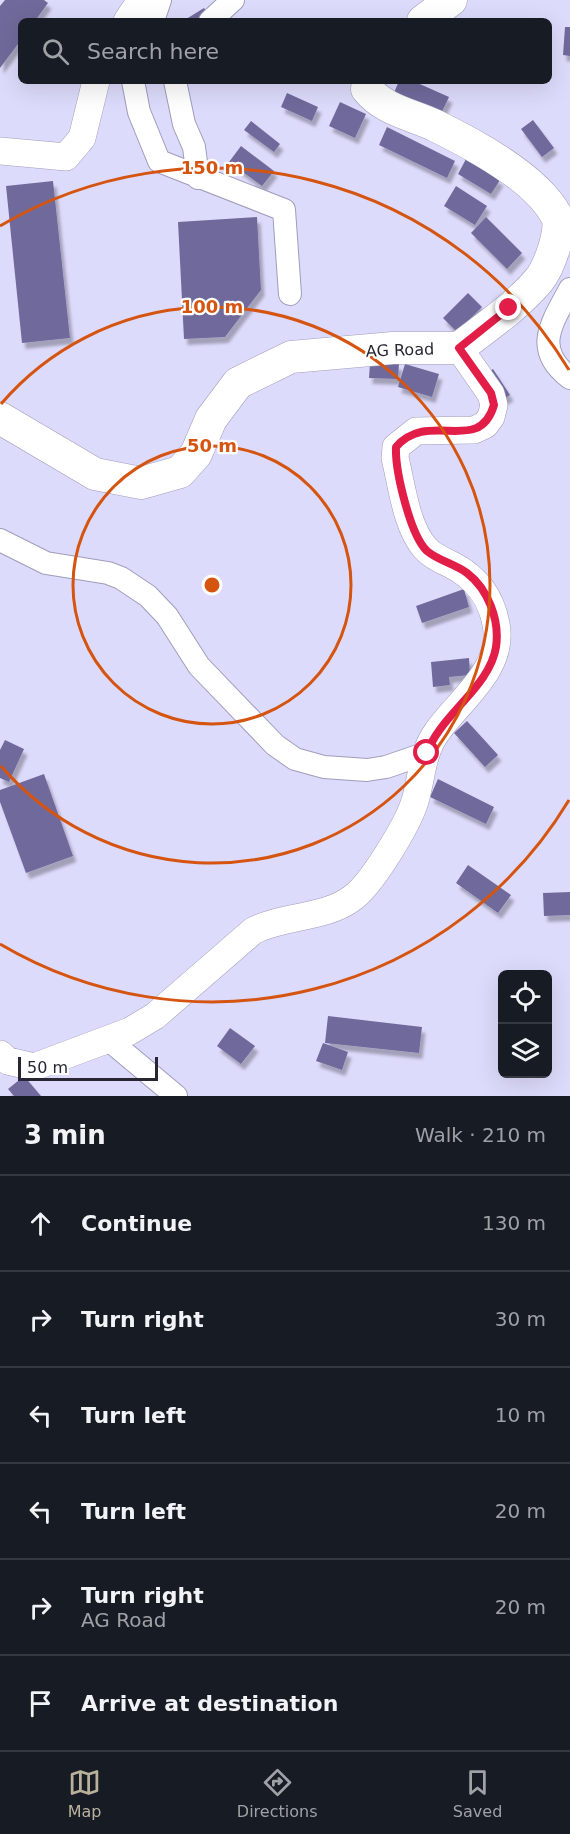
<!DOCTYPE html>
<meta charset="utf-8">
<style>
body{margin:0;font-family:"DejaVu Sans",sans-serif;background:#20242c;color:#f1f3f6}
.controls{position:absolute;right:18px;bottom:18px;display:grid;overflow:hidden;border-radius:9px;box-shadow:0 6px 24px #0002}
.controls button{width:54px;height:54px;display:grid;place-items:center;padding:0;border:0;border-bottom:2px solid #363941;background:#171b24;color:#f1f3f6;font:30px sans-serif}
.scale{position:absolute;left:18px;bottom:15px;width:140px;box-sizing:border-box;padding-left:6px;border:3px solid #272632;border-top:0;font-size:16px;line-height:21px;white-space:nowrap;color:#272632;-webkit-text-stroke:4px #fff;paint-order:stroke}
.stop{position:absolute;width:18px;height:18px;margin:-14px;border:4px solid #e11d48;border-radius:50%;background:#fff}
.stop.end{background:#e11d48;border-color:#fff;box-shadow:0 2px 6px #0008}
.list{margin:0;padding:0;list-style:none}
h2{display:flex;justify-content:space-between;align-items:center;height:78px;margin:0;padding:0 24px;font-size:26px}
h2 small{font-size:20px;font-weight:400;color:#9ea1a6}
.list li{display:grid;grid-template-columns:39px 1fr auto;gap:18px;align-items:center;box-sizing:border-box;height:96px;padding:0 24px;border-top:2px solid #363941}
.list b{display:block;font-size:22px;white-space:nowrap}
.list p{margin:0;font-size:20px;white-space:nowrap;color:#9ea1a6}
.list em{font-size:20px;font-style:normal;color:#9ea1a6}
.icon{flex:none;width:33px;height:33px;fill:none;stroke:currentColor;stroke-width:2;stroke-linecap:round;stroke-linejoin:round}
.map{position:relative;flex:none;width:570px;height:1096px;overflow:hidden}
.search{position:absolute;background:#171b24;box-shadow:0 6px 24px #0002;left:18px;right:18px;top:18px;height:66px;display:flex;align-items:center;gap:15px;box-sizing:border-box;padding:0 21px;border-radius:9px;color:#9ea1a6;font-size:22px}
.sheet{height:654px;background:#171b24}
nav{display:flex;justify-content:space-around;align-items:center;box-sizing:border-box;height:84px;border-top:2px solid #363941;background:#171b24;font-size:16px;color:#9ea1a6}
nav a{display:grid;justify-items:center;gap:3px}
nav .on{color:#bab19d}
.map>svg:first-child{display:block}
.building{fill:#706b9c;filter:url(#shadow)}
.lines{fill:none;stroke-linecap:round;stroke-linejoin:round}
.minor-casing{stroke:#9e9dbb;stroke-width:24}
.tertiary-casing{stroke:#9e9dbb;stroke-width:28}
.secondary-casing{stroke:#9e9dbb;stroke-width:33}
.minor{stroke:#fff;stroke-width:22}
.tertiary{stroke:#fff;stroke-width:27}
.secondary{stroke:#fff;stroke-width:32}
.route{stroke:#e11d48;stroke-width:8}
.ring{fill:none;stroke:#d55410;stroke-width:3}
.labels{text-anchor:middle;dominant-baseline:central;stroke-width:4.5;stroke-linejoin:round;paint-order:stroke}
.street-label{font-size:16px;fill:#272632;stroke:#fff}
.centre{fill:#d55410;stroke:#fff;stroke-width:3}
.ring-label{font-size:18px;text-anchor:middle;font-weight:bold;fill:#d55410;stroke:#fff;stroke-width:4.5;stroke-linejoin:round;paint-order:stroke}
</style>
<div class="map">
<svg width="570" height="1096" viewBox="0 0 570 1096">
<defs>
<filter id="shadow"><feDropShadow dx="3.5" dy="6" stdDeviation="1.5" flood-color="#0004"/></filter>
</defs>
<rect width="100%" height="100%" fill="#dddbfb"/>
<path class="building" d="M5,0H44L48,3L35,21H21V40L0,68V6Z
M204,8L212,21H183Z
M565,27H570V56L563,55Z
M399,81H413L449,97L440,116L393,95Z
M287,93L318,107L312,121L281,107Z
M340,102L366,114L355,138L329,126Z
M533,120L554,148L542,157L521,129Z
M251,121L280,144L274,152L244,130Z
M387,127L455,161L447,178L379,145Z
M241,146L274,171L262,186L229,162Z
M466,159L500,180L491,194L458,174Z
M53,181L70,338L22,343L6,186Z
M456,186L487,206L475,225L444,206Z
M257,217L261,290L225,337L184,339L178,222Z
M486,217L522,253L507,269L471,233Z
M468,293L482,307L457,332L443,318Z
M370,363L399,364L398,379L369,378Z
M405,364L439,374L432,397L398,387Z
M493,369L510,395L498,403L481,377Z
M464,589L469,607L422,623L416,606Z
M469,658L470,675L449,677L450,685L433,687L431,662Z
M467,721L498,755L485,767L454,733Z
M5,740L24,749L9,782L0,778V750Z
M44,774L73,856L26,873L0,802V790Z
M438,779L494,807L486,824L430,797Z
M468,865L511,895L498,913L456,883Z
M570,892V915L544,916L543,893Z
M328,1016L422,1027L419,1053L325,1043Z
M230,1028L255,1046L241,1064L217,1046Z
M323,1043L348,1052L342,1070L316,1061Z
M24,1076L41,1096H14L8,1089Z"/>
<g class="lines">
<g class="minor-casing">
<path id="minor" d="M153,21L160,0
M210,21L233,0
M133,81L139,112L159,161L284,210L290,294
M175,81L184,124L194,147L198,178
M570,289C552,323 532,349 570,378
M0,540L46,563L108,573L121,578L148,596L167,616L199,666L275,745L295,759L324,767L367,770L386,767L427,753
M109,1040L176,1096"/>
</g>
<g class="tertiary-casing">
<path id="tertiary" d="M127,21L141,0
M0,151L66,157L82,138L96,81
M0,1054L8,1061L34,1067L130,1031L155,1016L253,931C283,915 323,919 351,899C371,886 408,824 415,801C422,777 422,752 437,732C459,700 505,669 496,624C491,597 477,578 452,565C443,561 432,556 425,548C406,526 402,486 395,458L396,447L416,431L474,430L485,425L491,417L494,405L491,394L459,348"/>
</g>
<g class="secondary-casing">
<path id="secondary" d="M423,21L451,0
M0,418L95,474L141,483L180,472L196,454L211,419L238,383L291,357L393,348H459C485,328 517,306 539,280C548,269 563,231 557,217C538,178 471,143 434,125C410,114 384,110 367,89L368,81"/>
</g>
<use href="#minor" class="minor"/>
<use href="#tertiary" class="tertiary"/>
<use href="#secondary" class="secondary"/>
</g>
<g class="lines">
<path class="route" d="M427,753C440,715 490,687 496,647C500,620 488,589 467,573C455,564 439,561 427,551C410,535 395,470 396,447C429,409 479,456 494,405L491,393L459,348L509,308"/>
</g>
<g class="ring">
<circle cx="212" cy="585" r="139"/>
<path d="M1 404A278 278 0 1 1 1 766"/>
<path d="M569 800A417 417 0 0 1 0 944M0 226A417 417 0 0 1 569 370"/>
</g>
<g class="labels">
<g class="street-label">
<text transform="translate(400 350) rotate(-2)">AG Road</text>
</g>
</g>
<circle cx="212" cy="585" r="9" class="centre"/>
<g class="ring-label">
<text x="212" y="174">150 m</text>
<text x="212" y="313">100 m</text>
<text x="212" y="452">50 m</text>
</g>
</svg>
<div class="controls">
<button><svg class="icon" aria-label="locate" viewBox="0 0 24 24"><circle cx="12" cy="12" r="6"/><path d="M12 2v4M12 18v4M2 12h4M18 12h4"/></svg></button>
<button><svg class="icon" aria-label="layers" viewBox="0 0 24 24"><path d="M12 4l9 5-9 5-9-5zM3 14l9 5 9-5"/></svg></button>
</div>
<div class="scale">50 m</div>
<div class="stop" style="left:427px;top:753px"></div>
<div class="stop end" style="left:509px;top:308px"></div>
<div class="search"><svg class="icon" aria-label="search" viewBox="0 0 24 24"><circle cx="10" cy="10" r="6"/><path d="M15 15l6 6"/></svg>Search here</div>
</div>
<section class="sheet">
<h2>3 min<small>Walk · 210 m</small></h2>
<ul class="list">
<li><svg class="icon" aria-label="ahead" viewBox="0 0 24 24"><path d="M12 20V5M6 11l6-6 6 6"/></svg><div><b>Continue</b></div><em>130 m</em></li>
<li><svg class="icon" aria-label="right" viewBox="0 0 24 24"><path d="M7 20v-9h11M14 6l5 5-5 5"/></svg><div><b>Turn right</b></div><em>30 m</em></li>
<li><svg class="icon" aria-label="left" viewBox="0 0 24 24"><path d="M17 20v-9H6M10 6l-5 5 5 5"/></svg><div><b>Turn left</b></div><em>10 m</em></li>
<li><svg class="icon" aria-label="left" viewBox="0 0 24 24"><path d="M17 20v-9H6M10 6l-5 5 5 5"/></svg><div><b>Turn left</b></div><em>20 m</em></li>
<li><svg class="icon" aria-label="right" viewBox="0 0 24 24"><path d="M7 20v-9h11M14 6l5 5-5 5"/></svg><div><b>Turn right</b><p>AG Road</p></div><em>20 m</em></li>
<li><svg class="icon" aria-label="arrive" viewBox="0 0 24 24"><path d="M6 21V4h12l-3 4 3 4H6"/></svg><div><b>Arrive at destination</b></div></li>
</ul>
</section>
<nav>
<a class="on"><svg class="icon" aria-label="map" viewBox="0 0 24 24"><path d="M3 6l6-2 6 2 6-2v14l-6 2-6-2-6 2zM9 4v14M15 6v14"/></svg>Map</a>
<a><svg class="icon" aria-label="directions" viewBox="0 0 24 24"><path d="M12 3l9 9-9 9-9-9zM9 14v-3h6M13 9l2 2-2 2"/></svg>Directions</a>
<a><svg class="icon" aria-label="saved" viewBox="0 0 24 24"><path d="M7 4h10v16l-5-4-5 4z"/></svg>Saved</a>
</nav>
